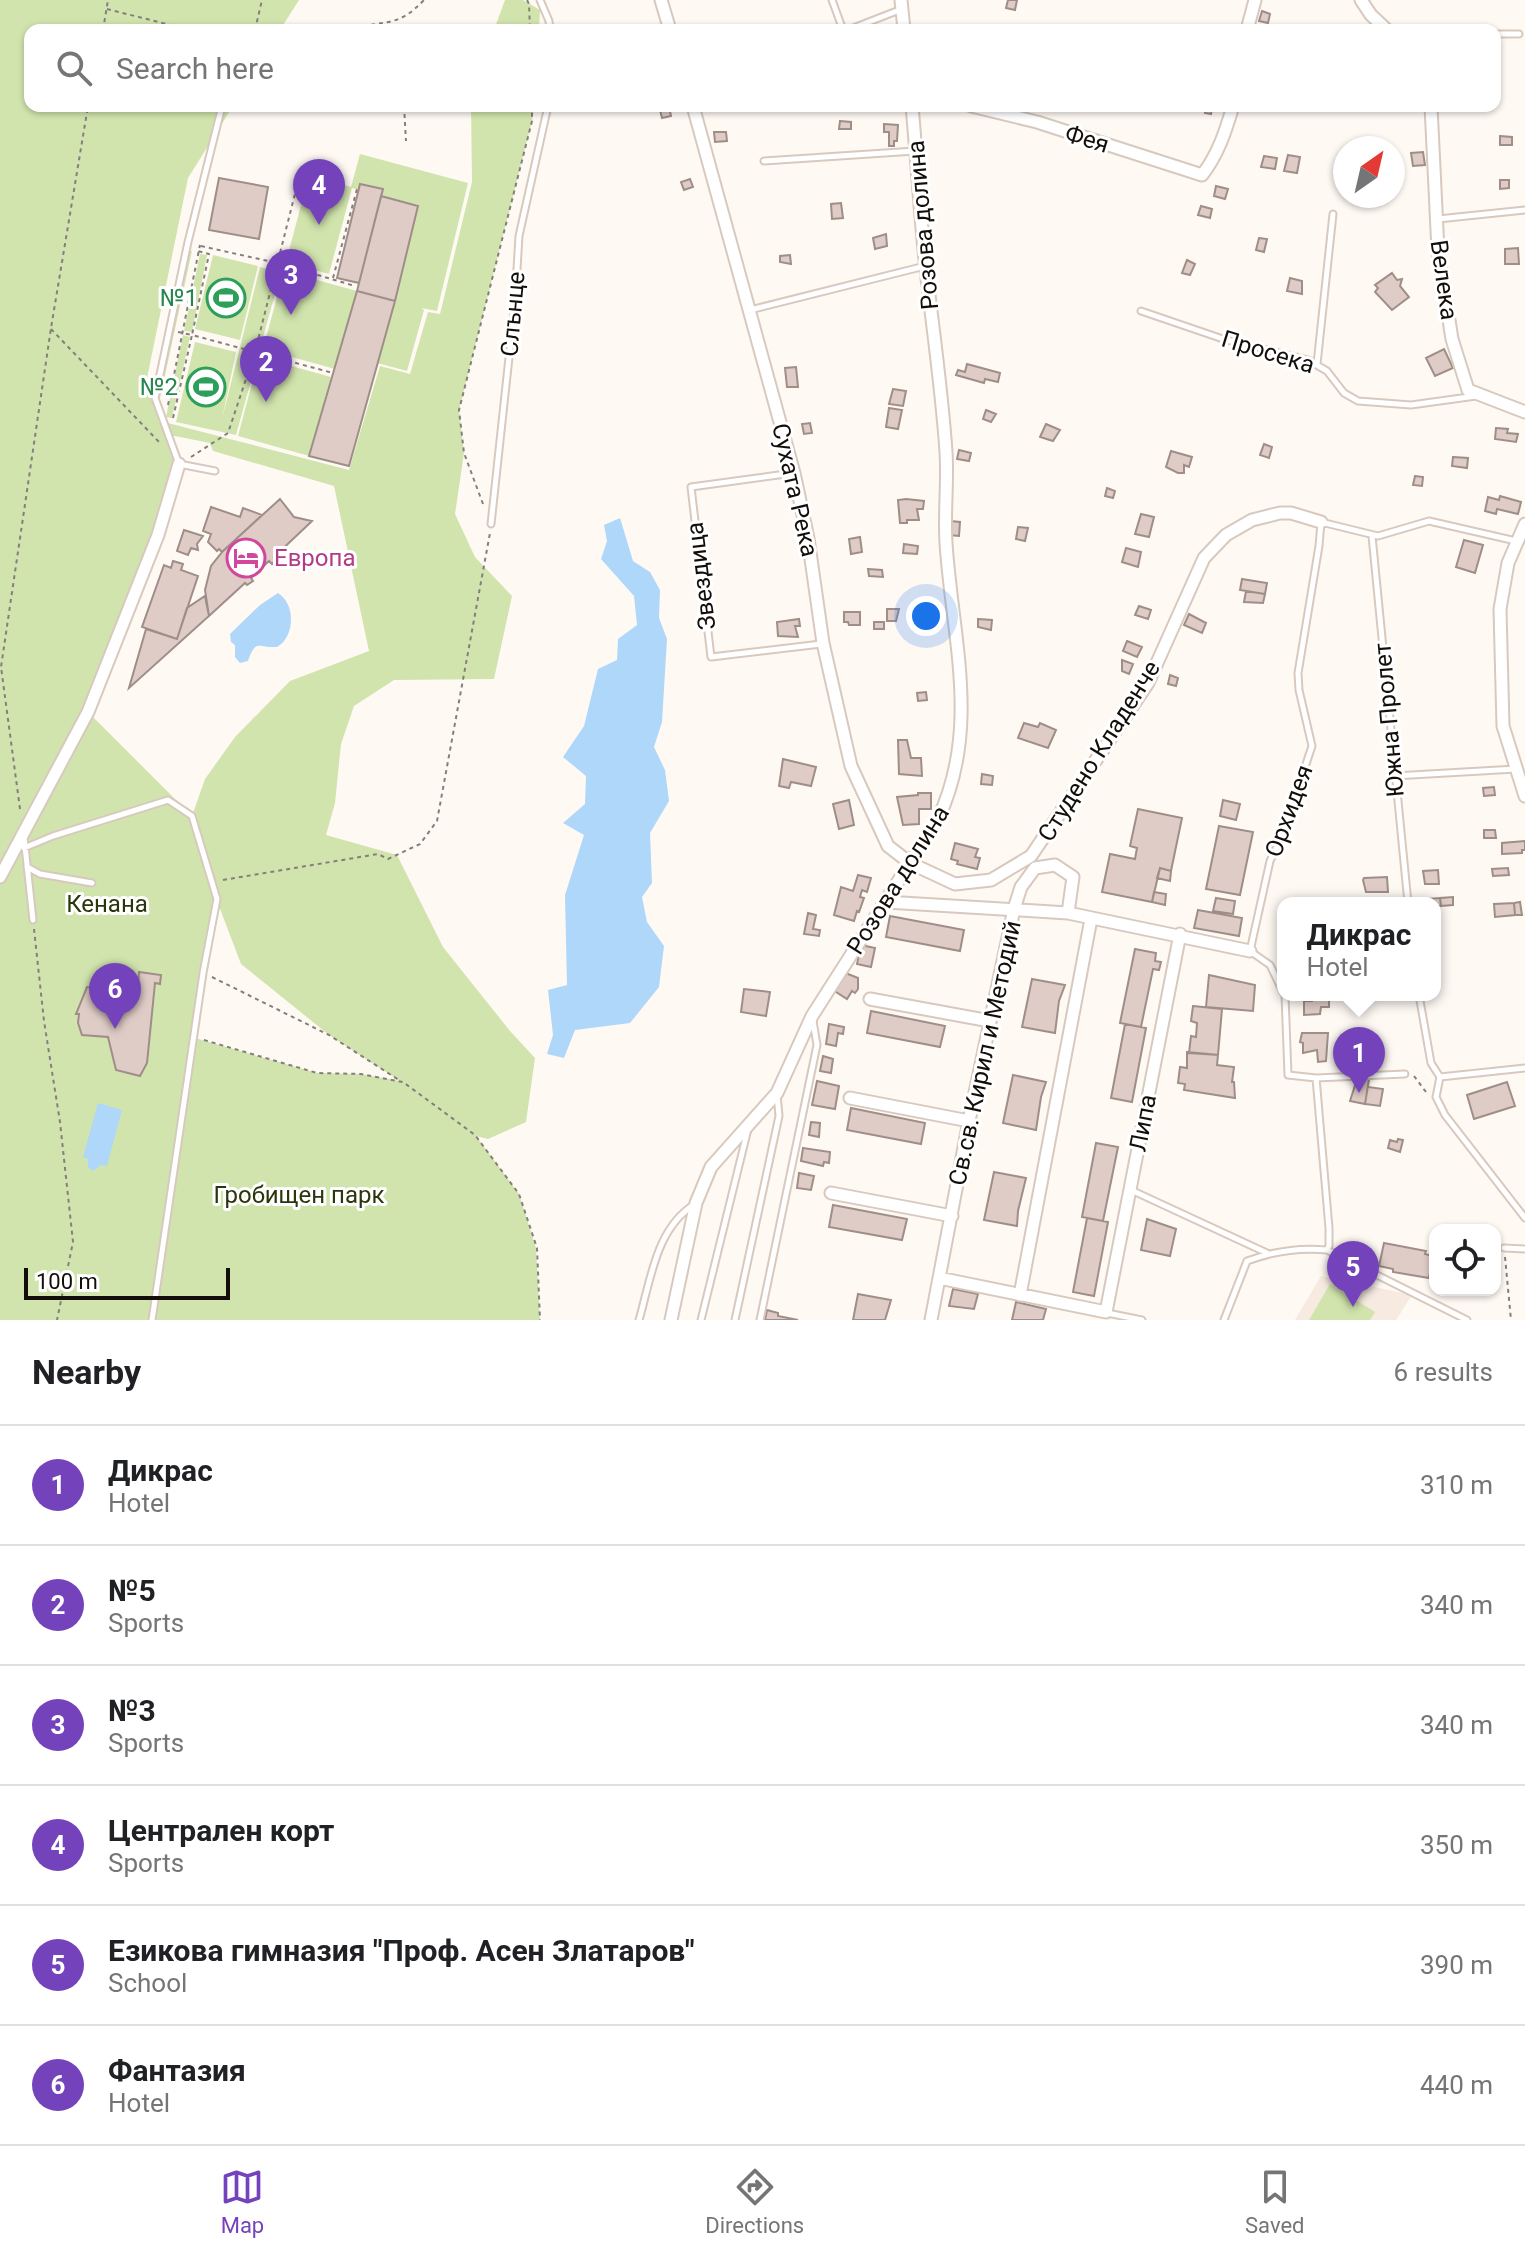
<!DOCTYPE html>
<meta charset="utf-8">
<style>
body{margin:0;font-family:Roboto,sans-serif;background:#f6f6f6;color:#202124}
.controls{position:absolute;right:24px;bottom:24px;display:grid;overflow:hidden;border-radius:16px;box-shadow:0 2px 6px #0004}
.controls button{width:72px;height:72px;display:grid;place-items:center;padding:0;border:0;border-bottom:2px solid #e0e0e0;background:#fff;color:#202124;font:40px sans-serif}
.compass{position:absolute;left:1333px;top:136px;width:72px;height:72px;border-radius:50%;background:#fff;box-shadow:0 2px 6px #0004;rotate:34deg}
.scale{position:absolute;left:24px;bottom:20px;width:206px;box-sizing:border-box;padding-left:8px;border:4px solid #130e0a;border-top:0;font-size:22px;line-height:28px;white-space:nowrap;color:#130e0a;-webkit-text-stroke:6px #fff;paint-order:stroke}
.you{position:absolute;left:926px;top:616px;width:28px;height:28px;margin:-20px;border:6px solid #fff;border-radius:50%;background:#1a73e8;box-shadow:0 0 0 12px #1a73e833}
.badge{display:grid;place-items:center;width:52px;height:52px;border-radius:50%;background:#7443bb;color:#fff;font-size:26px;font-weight:700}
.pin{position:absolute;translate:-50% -66px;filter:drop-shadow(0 2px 4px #0008)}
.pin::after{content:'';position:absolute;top:42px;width:28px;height:24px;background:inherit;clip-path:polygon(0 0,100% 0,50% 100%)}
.popup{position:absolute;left:1277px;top:897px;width:164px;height:104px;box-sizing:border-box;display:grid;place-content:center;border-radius:16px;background:#fff;filter:drop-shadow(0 2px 6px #0005);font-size:26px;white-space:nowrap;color:#757577}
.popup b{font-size:30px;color:#202124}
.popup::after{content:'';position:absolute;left:50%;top:100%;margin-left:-16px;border:16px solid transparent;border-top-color:#fff}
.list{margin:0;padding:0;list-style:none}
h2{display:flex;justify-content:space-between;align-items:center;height:104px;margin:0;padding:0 32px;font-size:34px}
h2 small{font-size:26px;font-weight:400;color:#757577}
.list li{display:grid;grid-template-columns:52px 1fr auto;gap:24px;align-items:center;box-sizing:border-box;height:120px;padding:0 32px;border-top:2px solid #e0e0e0}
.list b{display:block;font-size:30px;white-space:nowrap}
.list p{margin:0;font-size:26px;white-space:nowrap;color:#757577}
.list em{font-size:26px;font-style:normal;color:#757577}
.icon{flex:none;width:44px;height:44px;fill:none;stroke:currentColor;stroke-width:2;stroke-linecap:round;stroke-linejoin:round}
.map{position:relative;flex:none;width:1525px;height:1320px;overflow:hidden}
.search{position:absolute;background:#fff;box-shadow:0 2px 6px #0004;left:24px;right:24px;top:24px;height:88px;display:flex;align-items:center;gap:20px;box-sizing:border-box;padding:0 28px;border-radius:16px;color:#757577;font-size:30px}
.sheet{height:824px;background:#fff}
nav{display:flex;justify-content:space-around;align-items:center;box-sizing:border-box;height:112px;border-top:2px solid #e0e0e0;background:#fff;font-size:22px;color:#757577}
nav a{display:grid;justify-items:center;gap:4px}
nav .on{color:#7443bb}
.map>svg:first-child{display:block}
.built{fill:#f7eae1}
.green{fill:#d1e4ad;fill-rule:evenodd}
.water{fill:#afd7f9}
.building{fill:#dfccc6;stroke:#9f8e88;stroke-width:2}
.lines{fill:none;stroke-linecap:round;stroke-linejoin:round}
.service-casing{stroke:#d8c9be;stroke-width:9}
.minor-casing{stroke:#d8c9be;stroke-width:15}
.path{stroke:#857f7b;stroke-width:2;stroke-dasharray:4 4;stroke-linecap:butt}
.service{stroke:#fff;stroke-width:5}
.minor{stroke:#fff;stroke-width:11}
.labels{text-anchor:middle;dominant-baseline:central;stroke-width:6;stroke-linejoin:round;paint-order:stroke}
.street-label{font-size:24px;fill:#130e0a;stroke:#fff}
.leisure-label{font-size:24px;fill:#27864d;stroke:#fff;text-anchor:end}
.hotel-label{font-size:24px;fill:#b23c85;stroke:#fff;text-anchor:start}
.park-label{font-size:24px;fill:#2a360b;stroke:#fff}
</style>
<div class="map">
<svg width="1525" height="1320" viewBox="0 0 1525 1320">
<rect width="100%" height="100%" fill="#fff9f4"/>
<path class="built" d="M1321,1276L1412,1295L1396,1320H1295Z"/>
<path class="green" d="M0,0H299L280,30H30V106H233L188,178L145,388L169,432L168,423L349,470L380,366L410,374L428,312L440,314L472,182L471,106H534L532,121L459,410L464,453L455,514L475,557L512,596L494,679L394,680L354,706L341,744L335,803L326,835L397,855L443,947L510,1031L535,1058L526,1122L488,1139L476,1136L519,1194L536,1248L540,1320H0ZM170,435L210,443L213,451L334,486L369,651L290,681L235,737L205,779L192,816L89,713L179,464ZM217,901L241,964L329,1035L400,1081L361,1074L317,1073L195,1038Z
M505,0H523L540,10L539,30H494Z
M360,154L468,183L437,311L421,308L424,310L407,371L377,363L418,205L352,188L329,274L286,262L309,175L351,187Z
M188,250L192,251L160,398H157Z
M200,254L207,255L192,332L184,331Z
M213,255L258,266L240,340L195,329Z
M260,267L281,272L236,435L176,422L195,342L236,352L222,419Z
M284,271L357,291L335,369L263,349Z
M183,335L190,337L172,418L166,417Z
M259,357L331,377L309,456L238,436Z
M1330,1284L1375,1312L1370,1320H1309Z"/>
<path class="water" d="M620,518L633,561L650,572L660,590L659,618L667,639L662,722L654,747L665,770L669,801L650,833L652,883L642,897L647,922L664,946L659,987L630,1023L575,1030L564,1058L547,1054L553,1035L548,990L567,985L565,895L584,835L563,823L585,804L586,776L563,757L584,726L598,669L617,660L618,639L637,625L634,596L601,559L607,541L604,525Z
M278,593C296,604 295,637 277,647C258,648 256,638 248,661L240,663L235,657V645L231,642L230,634L260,605Z
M98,1103L122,1110L107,1166L101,1165L93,1171L88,1167V1159L83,1157Z"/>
<path class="building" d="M1008,0H1017L1015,10L1006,8Z
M1262,11L1270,14L1268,23L1259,21Z
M1207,106H1220L1219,110L1212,108L1211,114L1205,113Z
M669,107L671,116L662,118L660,110Z
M840,121L851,122V129H839Z
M884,124L898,125L897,141H894V146H889V132H884Z
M714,132H726L727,141L715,142Z
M1500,136L1512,137V145H1500Z
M1423,152L1425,165L1413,166L1411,153Z
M1288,155L1300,157L1297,173L1284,171Z
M1264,156L1277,158L1275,169L1261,167Z
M219,178L268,187L259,239L209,230Z
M690,179L693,187L684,190L681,182Z
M1500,180H1509V188L1500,189Z
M360,184L383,189L359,283L337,278Z
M1216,186L1228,189L1225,199L1214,196Z
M381,196L418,206L395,301L357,291Z
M841,203L843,218L832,219L831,204Z
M1201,206L1212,209L1210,218L1198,215Z
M886,234L887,246L875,249L873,238Z
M1259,238L1267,239L1264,252L1256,250Z
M1518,248L1519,264H1505V249Z
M790,255L791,264L780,262V256Z
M1187,260L1195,264L1190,275L1182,273Z
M1392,273L1397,280L1402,279L1400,286L1409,297L1392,310L1375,292L1378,288L1375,285Z
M1290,278L1302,281V294L1287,291Z
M357,291L395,301L349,466L309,456Z
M1444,349L1453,368L1435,376L1426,358Z
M967,364L1000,373L998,382L985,379L984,383L956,375L958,370L965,372Z
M796,367L798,387H787L785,368Z
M893,389L906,391L903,406L889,404Z
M889,408L902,410L898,429L886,427Z
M986,410L996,414L991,422L983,419Z
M810,423L812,433L804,434L802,424Z
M1046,424L1060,430L1053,441L1040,437Z
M1496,428L1508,429L1507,433L1518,434L1516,442L1495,439Z
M1264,444L1272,447L1269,458L1260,455Z
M959,450L971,453L969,461L957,459Z
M1171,451L1192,457L1189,467L1184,465V473H1178L1166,467Z
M1453,457L1468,458L1467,468L1452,466Z
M1415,476L1423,477L1422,486L1413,485Z
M1107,488L1115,491L1113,498L1105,496Z
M1500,496L1521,502L1518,514L1497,509L1496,514L1485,511L1488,497L1499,500Z
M280,499L294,517L312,521L274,557L277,559L272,564L269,561L251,578L253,581L247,585L245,583L209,616L205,590L211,566L223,551Z
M906,499L924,501L923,509H917L919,520H907V523H900L898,500Z
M211,507L240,517L243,508L262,515L222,552L219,549L217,551L208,542L211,534L203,531Z
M1141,514L1154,517L1149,537L1135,534Z
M950,521L960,522L959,536L949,535Z
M1018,527L1028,528L1025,541L1016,539Z
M184,530L203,536L197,544L198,550L191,548L188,555L177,551Z
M860,537L862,552L851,554L849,539Z
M1464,540L1483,545L1475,573L1456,567Z
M904,544L918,546L917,554L903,553Z
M1126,548L1141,552L1138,567L1122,562Z
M173,561L183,564L181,570L198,576L177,639L142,627L164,565L171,568Z
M868,569L882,570L883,577L869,576Z
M1242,579L1267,583L1265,594L1240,590Z
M1246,591L1265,594L1263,603L1244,602Z
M205,596L209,616L129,688L146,629L177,639L187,608Z
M1139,606L1151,610L1148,619L1135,615Z
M887,609H899L896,621H887Z
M844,612H860V625H849L848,622H844Z
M1189,614L1206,623L1202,633L1184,625Z
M799,619L800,626H795L798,637L778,636L777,622Z
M978,619L992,620L991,630L978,627Z
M874,622H884V629H874Z
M1127,641L1142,647L1137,657L1123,651Z
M1122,660L1133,664L1129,674L1122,671Z
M1170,675L1178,678L1176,686L1168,684Z
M926,692L927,700L918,701L917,693Z
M1024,723L1038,727L1040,723L1056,730L1048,748L1018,738Z
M898,740H907L911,758H921L922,776L899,774Z
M783,759L816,767L811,786L791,782L789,788L779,786Z
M982,774L993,776L992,785L981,784Z
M1494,787L1495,795L1484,796L1483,788Z
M918,793H931V809H919V824L903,825L897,797L918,795Z
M849,800L854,825L839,829L833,804Z
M1223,800L1240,804L1236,820L1220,816Z
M1138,809L1182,818L1171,871L1160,868L1152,902L1102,892L1110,854L1135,859L1137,848L1130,846Z
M1219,826L1253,832L1240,895L1206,889Z
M1484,830H1495L1496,838H1484Z
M1525,841V850H1522V853L1502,854V843Z
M955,843L978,849L975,857L980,858L977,869L957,864L958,861L951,859Z
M1160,868L1171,871L1170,881L1157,878Z
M1508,868L1509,875L1493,876L1492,869Z
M1438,870L1439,884H1425L1423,871Z
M858,875L871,878L867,892L862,890L860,897L864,898L859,912L857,911L854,921L834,915L841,887L853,891Z
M1387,877L1388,892H1366L1363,880L1364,878Z
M1154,892L1166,894L1165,905L1152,902Z
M1453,897V905L1441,906L1440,898Z
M1216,898L1235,901L1233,914L1213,911Z
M1440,898L1441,906L1435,907V903H1415V900Z
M1520,902L1522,915H1515L1514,903Z
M1514,903L1515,915L1495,917L1494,904Z
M1198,910L1242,918L1239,936L1194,928Z
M808,913L816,915L813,929L820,930L819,936L804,934Z
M890,916L964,930L960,951L886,937Z
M861,945L875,948L871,967L857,964Z
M1135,949L1156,953L1155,961L1161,962L1159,970L1153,969L1141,1027L1120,1023Z
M139,972L161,975L160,984L155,983L147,1063L140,1076L116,1070L108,1037L82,1035L78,1023L79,1014H76L87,987L137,995Z
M843,972L858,978V989L855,993L852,991L847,999L833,990Z
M1209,975L1255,985L1253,1011L1206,1007Z
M1032,979L1065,985L1059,1001L1055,1033L1022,1027Z
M744,989L770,992L766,1016L741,1012Z
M1312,995H1329V1007H1321L1320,1014L1304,1015V1001H1312Z
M1193,1006L1222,1009L1218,1055L1189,1053L1191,1036L1196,1037L1197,1023L1191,1021Z
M871,1011L945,1026L940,1047L867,1033Z
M829,1024L844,1027L843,1034L838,1033L836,1046L826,1044Z
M1125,1024L1146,1028L1132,1102L1111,1098Z
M1302,1033H1328L1326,1061L1318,1062L1317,1050L1303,1053V1043L1300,1042Z
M1187,1052L1218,1055L1217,1065L1234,1067L1232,1082H1234L1235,1098L1184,1090L1185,1084L1178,1083L1180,1067L1187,1068Z
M823,1056L833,1059L831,1073L820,1071Z
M1013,1075L1046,1082L1041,1097L1036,1130L1003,1123Z
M1357,1079H1369L1365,1104L1350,1101Z
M1369,1079L1368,1087L1383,1089L1380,1106L1365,1104Z
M817,1081L839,1086L835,1109L812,1105Z
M1507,1082L1515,1106L1474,1119L1467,1095Z
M851,1108L925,1123L921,1144L847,1130Z
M811,1122L820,1123L819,1137L809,1135Z
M1398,1139L1403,1140L1400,1152L1388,1148L1390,1140L1397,1142Z
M1096,1143L1118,1147L1103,1221L1082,1217Z
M803,1148L830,1152L829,1163L824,1162L823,1166L801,1161Z
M994,1172L1026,1178L1018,1211L1017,1226L984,1220Z
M799,1173L814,1176L811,1190L797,1188Z
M833,1205L907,1219L902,1240L829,1227Z
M1087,1218L1108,1222L1094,1296L1073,1292Z
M1147,1219L1176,1229L1170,1256L1141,1250Z
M1384,1243L1426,1251L1425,1254L1433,1256L1429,1278L1393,1272V1269L1379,1266Z
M953,1289L978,1294L974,1309L949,1306Z
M858,1294L891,1300L885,1320H853Z
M1016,1302L1046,1309L1043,1320H1012Z
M767,1310L778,1313V1316L798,1320H765Z"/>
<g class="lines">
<g class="service-casing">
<path id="service" d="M540,0L549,21L550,30
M832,0L843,30
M848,30L902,9
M1495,34H1519
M764,161L915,151
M1438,219L1525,210
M750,310L925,266
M1141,311L1223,339L1308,360L1327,371L1344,393L1358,401L1411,405L1476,396
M1317,364L1333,214
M215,471L179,464L155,398L188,242L222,106
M793,473L691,487L711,657L821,644
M491,524L515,302L519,236L548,106
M1372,536L1408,903
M1394,776L1516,769
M24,837L33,920
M24,848L53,836L168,800L192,816L217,899L203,973L152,1320
M27,867L40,874L92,883
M1283,992L1270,965L1250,951L1270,861L1282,836L1312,746L1299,690L1298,673L1319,546L1321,522L1378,536L1429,521L1516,541
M1285,995L1288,1075L1316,1078L1405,1074
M1419,995L1431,1063L1440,1077L1436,1097L1445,1115L1525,1218
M1440,1077L1525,1068
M1316,1078L1329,1228V1246L1327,1250
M1131,1190L1267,1253
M1504,1248L1525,1249
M1107,1313L1142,1320
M639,1320C651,1279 656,1228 695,1204
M701,1320L748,1129
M735,1320L779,1116L777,1094
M760,1320L817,1045L813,1021
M1224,1320L1247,1261C1274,1251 1298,1247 1327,1250L1467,1320"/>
</g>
<g class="minor-casing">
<path id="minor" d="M661,0L670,30
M901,0L904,30
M1361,0L1371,15L1387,30
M1247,30L1255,0
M693,106L794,473L808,538L823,643L851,766L888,846L910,863L955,884L991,880L1031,856L1148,683L1204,558L1226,535L1252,520L1280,513H1291L1321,522
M971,106L1037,122L1202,175C1218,155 1226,130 1233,106
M1431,106L1438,251L1452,339L1468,390L1525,412
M1525,524L1508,563L1500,609L1503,726L1525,796
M0,877L88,712L158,535L179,464
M886,902L1068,913L1250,951
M870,999L990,1021
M850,1098L969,1121
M831,1193L952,1216
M939,1278L1106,1312L1180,934
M1020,1295L1091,919
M671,1320L696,1203L711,1167L777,1093L812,1016L938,819C981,728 952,637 946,543C944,513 948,482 946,452C942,391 933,330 926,270C920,215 917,161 912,106
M931,1320L969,1121L1014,909L1021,887L1035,868L1055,865L1073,877L1068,913"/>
</g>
<path class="path" d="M527,0L529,4L530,30
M107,9L190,30
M363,26C393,21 402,23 424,0
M103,30L108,0
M255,30L262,0
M340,30L363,26L369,30
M404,106L406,141
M201,246L277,263L355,286
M333,278L357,189
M51,329L160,443
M178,332L192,335L209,254L198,251
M168,405L200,245
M173,418L192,335L333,373
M191,457L228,433L255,352L301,170
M483,504L464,453L459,410L532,121V106
M20,809L1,667L51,328L88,106
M223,880L378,854L388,859L420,844L437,821L490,533
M34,929L44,1021L60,1122L73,1242L57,1320
M212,977L329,1035L402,1082
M204,1040L317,1073L361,1074L403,1082L475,1135L519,1194L537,1248L540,1320
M1414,1076L1426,1092
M1505,1257L1511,1320"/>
<use href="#service" class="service"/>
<use href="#minor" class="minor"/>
</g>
<defs>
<g id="stadium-ring" transform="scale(2)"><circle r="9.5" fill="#fff" stroke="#2e9e5b" stroke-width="1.5"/><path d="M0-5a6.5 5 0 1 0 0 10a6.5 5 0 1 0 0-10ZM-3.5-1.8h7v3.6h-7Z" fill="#2e9e5b"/></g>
<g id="hotel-ring" transform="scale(2)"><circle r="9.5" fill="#fff" stroke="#d1479c" stroke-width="1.5"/><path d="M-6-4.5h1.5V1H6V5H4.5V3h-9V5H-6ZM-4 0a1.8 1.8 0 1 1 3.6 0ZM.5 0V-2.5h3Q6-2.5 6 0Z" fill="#d1479c"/></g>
</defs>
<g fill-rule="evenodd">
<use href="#stadium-ring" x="226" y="298"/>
<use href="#stadium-ring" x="206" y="387"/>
<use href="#hotel-ring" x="246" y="558"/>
</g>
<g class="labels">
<g class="street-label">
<text transform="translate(1087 139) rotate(17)">Фея</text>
<text transform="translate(923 225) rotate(-95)">Розова долина</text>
<text transform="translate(1444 280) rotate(82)">Велека</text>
<text transform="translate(513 314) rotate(-85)">Слънце</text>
<text transform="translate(1268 352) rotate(17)">Просека</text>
<text transform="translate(795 490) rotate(77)">Сухата Река</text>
<text transform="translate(701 576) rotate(-97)">Звездица</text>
<text transform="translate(1389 720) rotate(-95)">Южна Пролет</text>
<text transform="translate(1099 751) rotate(-58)">Студено Кладенче</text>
<text transform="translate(1289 811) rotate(-70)">Орхидея</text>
<text transform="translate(898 880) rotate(-58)">Розова долина</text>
<text transform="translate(985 1053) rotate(-78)">Св.св. Кирил и Методий</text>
<text transform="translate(1143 1123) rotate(-79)">Липа</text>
</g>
<g class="leisure-label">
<text x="198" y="298">№1</text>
<text x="178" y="387">№2</text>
</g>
<g class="hotel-label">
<text x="274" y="558">Европа</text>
</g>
<g class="park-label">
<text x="107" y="904">Кенана</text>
<text x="299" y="1195">Гробищен парк</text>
</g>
</g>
</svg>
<div class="controls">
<button><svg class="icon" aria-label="locate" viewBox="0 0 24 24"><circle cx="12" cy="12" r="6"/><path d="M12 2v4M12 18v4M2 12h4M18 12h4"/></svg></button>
</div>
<svg class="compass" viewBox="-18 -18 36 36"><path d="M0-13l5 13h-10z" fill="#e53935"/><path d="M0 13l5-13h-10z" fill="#757577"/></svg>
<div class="scale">100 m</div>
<div class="you"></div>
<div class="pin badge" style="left:1359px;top:1093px">1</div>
<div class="popup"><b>Дикрас</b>Hotel</div>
<div class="pin badge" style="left:266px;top:402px">2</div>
<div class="pin badge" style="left:291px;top:315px">3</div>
<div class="pin badge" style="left:319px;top:225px">4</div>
<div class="pin badge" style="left:1353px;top:1307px">5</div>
<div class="pin badge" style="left:115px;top:1029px">6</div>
<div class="search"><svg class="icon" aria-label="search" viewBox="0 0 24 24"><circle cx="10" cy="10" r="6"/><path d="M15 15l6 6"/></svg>Search here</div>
</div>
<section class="sheet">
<h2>Nearby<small>6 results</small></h2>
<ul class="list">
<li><span class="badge">1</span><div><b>Дикрас</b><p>Hotel</p></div><em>310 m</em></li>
<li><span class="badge">2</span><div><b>№5</b><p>Sports</p></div><em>340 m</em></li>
<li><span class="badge">3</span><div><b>№3</b><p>Sports</p></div><em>340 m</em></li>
<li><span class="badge">4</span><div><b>Централен корт</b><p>Sports</p></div><em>350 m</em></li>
<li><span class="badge">5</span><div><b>Езикова гимназия &quot;Проф. Асен Златаров&quot;</b><p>School</p></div><em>390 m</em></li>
<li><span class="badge">6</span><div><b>Фантазия</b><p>Hotel</p></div><em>440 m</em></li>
</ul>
</section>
<nav>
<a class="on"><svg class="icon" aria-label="map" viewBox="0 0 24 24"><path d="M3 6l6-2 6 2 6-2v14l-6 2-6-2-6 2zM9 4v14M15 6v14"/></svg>Map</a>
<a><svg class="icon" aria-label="directions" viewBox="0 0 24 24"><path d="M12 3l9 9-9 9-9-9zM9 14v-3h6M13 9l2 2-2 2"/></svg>Directions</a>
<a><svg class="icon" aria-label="saved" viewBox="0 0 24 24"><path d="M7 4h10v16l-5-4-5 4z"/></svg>Saved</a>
</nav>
